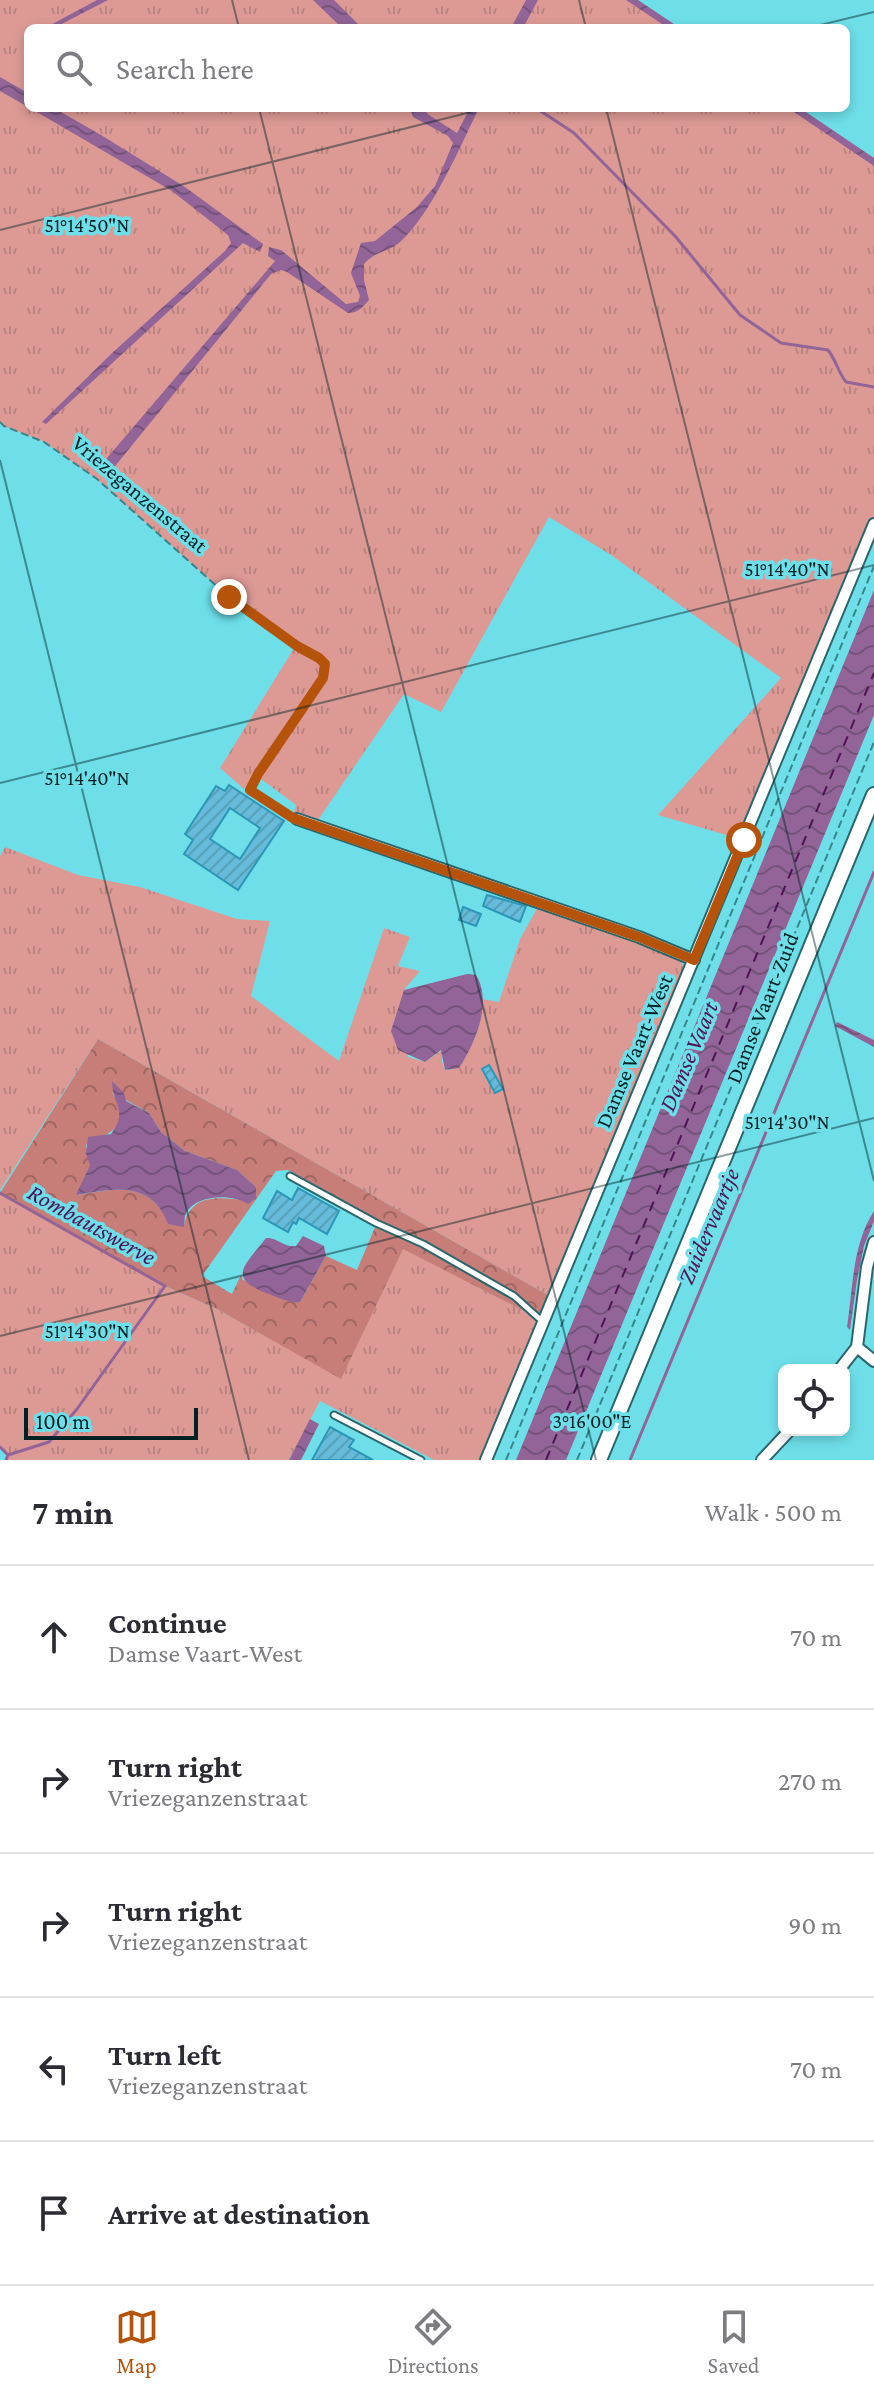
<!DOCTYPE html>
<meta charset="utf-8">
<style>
body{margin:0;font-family:"Crimson Pro",serif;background:#f2f2f3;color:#2b2b33}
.controls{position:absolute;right:24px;bottom:24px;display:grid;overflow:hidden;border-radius:12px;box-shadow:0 4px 12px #0003}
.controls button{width:72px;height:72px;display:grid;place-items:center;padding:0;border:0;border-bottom:2px solid #e1e1e2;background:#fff;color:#2b2b33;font:40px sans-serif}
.scale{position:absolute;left:24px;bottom:20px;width:174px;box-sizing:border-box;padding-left:8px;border:4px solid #002225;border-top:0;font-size:22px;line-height:28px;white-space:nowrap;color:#002225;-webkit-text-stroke:6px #6edfe9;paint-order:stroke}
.stop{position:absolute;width:24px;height:24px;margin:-18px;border:6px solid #b45309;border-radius:50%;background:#fff}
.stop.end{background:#b45309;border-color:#fff;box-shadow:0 2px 8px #0008}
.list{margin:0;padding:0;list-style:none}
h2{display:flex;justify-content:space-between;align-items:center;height:104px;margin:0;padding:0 32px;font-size:34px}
h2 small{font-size:26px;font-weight:400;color:#7c7c81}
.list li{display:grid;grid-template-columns:52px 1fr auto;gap:24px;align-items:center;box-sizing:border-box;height:144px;padding:0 32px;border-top:2px solid #e1e1e2}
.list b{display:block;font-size:30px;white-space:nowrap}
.list p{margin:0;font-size:26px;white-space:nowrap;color:#7c7c81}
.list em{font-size:26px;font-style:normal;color:#7c7c81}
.icon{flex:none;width:44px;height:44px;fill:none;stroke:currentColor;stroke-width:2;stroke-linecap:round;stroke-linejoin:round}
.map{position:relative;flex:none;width:874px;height:1460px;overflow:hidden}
.search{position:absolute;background:#fff;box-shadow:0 4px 12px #0003;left:24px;right:24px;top:24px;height:88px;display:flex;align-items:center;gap:20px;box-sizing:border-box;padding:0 28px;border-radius:12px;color:#7c7c81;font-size:30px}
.sheet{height:824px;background:#fff}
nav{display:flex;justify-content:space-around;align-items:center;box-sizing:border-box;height:112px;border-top:2px solid #e1e1e2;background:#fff;font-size:22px;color:#7c7c81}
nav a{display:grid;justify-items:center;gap:4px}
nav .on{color:#b45309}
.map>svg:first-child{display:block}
.grass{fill:url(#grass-tufts)}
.forest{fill:url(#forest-crowns);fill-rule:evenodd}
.water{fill:url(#water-waves)}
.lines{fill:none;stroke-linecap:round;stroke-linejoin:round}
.stream{stroke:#926497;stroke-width:3}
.ferry{stroke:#4f1456;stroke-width:2;stroke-dasharray:10 8;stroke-linecap:butt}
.building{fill:url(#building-hatch);stroke:#2d96b7;stroke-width:2;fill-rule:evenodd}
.lane-casing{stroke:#2a676c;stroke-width:9}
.street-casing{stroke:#2a676c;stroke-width:14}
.secondary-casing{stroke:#2a676c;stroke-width:18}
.path{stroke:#3a858c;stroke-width:2;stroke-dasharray:8 4;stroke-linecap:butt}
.lane{stroke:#fff;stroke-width:5}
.street{stroke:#fff;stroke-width:10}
.secondary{stroke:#fff;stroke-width:14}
.route{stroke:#b45309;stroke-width:10}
.ticks{fill:none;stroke:#002225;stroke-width:2;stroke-opacity:0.45}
.labels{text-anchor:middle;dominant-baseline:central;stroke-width:7;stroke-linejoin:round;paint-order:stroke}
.street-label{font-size:22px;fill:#002225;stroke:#6edfe9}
.water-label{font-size:24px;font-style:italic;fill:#4f1456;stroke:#6edfe9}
.ticks-label{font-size:20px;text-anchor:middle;fill:#002225;stroke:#6edfe9;stroke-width:7;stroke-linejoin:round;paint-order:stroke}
</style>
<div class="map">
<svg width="874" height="1460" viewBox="0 0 874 1460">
<defs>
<pattern id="grass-tufts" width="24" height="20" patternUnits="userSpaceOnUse" patternTransform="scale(2)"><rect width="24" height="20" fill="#dd9a95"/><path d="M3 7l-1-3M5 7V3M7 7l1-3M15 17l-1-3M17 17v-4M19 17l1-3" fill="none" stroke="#bc8480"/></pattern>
<pattern id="forest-crowns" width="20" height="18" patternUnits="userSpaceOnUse" patternTransform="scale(2)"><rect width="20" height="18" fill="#c77d78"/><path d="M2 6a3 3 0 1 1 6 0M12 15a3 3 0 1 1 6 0" fill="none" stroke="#9f6662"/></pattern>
<pattern id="water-waves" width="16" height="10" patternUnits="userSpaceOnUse" patternTransform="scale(2)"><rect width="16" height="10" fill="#926497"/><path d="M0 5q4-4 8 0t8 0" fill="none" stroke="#75527b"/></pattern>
<pattern id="building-hatch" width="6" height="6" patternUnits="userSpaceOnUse" patternTransform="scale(2)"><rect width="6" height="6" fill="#65bbd9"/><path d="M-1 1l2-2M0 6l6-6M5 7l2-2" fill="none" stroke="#56a0ba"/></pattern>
</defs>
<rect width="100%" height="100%" fill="#6edfe9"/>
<path class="grass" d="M0,0H633L676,28H28V108H797L874,158V520L740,839L658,815L781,678L611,555L549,517L441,712L404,694L316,823L294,813L296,805L261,779L271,757L303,711L244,789L220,768L296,645L229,597L97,479L44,442L4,426L0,422Z
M5,847L78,875L140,887L237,919L270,921L251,996L339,1061L384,928L410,937L398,966L420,971L404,990L408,1057L425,1062L442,1050V1062L445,1070H451C475,1049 480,1030 482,999L499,1002L520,939L539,905L661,949L681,960L685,974L551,1297L98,1039L0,1190V856Z
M0,1193L165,1286L217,1309L341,1378L403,1248L542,1320L484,1460H434L320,1401L289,1460H6L8,1455L0,1447Z"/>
<path class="forest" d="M98,1039L551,1297L542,1320L403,1249L341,1379L217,1309L165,1286L0,1193ZM112,1092L149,1113L161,1132L185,1151L237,1170L256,1187L241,1200C215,1196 189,1196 184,1226L169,1224C151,1181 116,1188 77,1195L90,1165L86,1145C113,1132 132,1126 112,1092ZM288,1170L378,1220L357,1270L326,1256L300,1302L243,1280L241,1275L232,1294L202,1276L276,1171Z"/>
<path class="water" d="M97,0H108L54,28H45Z
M313,0H334L362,28H342Z
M526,0H538L523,28H511Z
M626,0H638L680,28H668Z
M0,77L28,93V107L0,91Z
M30,108H54L101,135L185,187L263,244L260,252L243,243L46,424L42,422L111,354L225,251L231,243L228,235L172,191Z
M410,108H422L429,115L457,133L470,108H479C460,147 432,213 400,242C388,253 376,250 364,264V280L369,300C363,307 358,313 348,313L287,272L281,270L271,274L112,470H106L104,465L107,458L275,261L268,256L269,247L281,250L346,304L358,302L360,296L351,273L361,243L375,241L417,207L435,186L453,143L448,136L413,117Z
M788,108H800L874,158V166Z
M874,590V715L566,1460H516Z
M467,974L476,975C493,1002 475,1044 459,1068L445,1070L441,1050L425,1062L398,1050L391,1031L404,990Z
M837,1022L874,1040V1047L835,1026Z
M112,1081L124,1093L126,1101L149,1113L161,1132L185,1151L237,1170L256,1187V1198L248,1204C232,1194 197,1194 186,1213C184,1217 185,1222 184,1227L168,1224C152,1181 115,1188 76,1195L90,1165L86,1154L88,1137L111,1134C129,1111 112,1104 112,1081Z
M874,1211V1221L864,1246L857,1280L850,1330L847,1327C853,1288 852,1245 874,1211Z
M303,1236L324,1246L326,1256L300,1302C289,1303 279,1298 269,1294C225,1278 245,1266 266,1238C277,1237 285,1248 296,1246Z
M310,1419L319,1424L301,1460H289Z"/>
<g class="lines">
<path class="stream" d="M536,108L574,133L675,236L740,315L781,343L828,350C836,360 838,372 846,382L874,387
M0,1193L165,1286L77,1409L49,1442L8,1455L6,1460
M0,1447L8,1455
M630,1460L874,872"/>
<path class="ferry" d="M546,1460L874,673"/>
</g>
<path class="building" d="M229,785L284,821L238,890L184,854L193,840L185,834L216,786L225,791ZM230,808L260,828L240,859L210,839Z
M487,895L526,906L520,922L483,906Z
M463,907L481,914L476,926L459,920Z
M489,1065L503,1089L495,1093L482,1069Z
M298,1188L339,1211L327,1234L299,1218L296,1224L293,1222L288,1232L263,1218L277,1191L292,1200Z
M330,1427L354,1440L349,1447L373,1460H312Z"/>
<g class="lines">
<g class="lane-casing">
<path id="lane" d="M290,1176L376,1223L423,1244L514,1296L543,1322
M334,1415L421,1460"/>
</g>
<g class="street-casing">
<path id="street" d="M297,819L639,937L694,960
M857,1347L874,1361
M839,1370L857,1347L867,1267L874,1242
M486,1460L874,524
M762,1460L790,1430"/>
</g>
<g class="secondary-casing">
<path id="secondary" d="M599,1460L874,795"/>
</g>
<path class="path" d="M0,422L4,426L44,442L97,479L229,597L297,646L319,658L325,664L323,678L258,774L250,790L286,813
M506,1460L874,566
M577,1460L874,742"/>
<use href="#lane" class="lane"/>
<use href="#street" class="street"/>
<use href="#secondary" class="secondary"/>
</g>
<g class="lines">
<path class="route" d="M229,597L297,646L319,658L325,664L323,678L258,774L250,790L293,818L639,937L694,960L744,840"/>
</g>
<path class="ticks" d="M232,0L239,28M579,0L586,28M808,28L874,12M259,108L596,1460M606,108L874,1181M0,230L487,108M0,460L249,1460M0,783L874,565M0,1336L874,1118"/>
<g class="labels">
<g class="street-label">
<text transform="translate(140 494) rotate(40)">Vriezeganzenstraat</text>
<text transform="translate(762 1008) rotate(-68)">Damse Vaart-Zuid</text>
<text transform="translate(634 1051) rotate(-67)">Damse Vaart-West</text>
</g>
<g class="water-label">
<text transform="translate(688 1056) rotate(-67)">Damse Vaart</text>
<text transform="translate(92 1224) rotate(29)">Rombautswerve</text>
<text transform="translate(708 1226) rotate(-67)">Zuidervaartje</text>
</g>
</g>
<g class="ticks-label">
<text x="87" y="232">51°14'50"N</text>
<text x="787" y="576">51°14'40"N</text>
<text x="87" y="785">51°14'40"N</text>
<text x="787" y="1129">51°14'30"N</text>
<text x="87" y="1338">51°14'30"N</text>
<text x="592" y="1428">3°16'00"E</text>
</g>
</svg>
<div class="controls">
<button><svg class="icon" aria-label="locate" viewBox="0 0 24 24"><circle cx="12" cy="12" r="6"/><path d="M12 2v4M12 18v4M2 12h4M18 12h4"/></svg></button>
</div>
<div class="scale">100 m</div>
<div class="stop" style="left:744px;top:840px"></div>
<div class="stop end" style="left:229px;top:597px"></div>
<div class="search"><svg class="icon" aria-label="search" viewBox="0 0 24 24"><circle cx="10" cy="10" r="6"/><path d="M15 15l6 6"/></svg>Search here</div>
</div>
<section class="sheet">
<h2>7 min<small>Walk · 500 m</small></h2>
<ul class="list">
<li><svg class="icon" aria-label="ahead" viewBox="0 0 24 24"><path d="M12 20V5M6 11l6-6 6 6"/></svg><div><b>Continue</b><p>Damse Vaart-West</p></div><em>70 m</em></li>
<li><svg class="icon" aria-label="right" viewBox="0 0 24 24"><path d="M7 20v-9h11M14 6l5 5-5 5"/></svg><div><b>Turn right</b><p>Vriezeganzenstraat</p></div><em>270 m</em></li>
<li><svg class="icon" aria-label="right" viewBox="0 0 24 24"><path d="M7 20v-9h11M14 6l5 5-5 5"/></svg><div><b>Turn right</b><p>Vriezeganzenstraat</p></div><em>90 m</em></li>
<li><svg class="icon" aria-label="left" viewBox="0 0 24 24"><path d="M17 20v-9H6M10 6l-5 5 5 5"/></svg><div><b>Turn left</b><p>Vriezeganzenstraat</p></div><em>70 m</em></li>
<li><svg class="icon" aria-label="arrive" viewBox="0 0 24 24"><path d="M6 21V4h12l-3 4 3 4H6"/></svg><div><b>Arrive at destination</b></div></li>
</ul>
</section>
<nav>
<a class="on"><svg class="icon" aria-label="map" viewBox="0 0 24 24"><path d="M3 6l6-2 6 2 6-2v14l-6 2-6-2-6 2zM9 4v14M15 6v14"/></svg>Map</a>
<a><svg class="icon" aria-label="directions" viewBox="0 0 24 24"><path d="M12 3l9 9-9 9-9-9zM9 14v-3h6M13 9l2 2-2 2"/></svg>Directions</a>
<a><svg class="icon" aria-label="saved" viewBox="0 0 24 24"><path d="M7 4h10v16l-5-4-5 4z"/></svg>Saved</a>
</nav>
